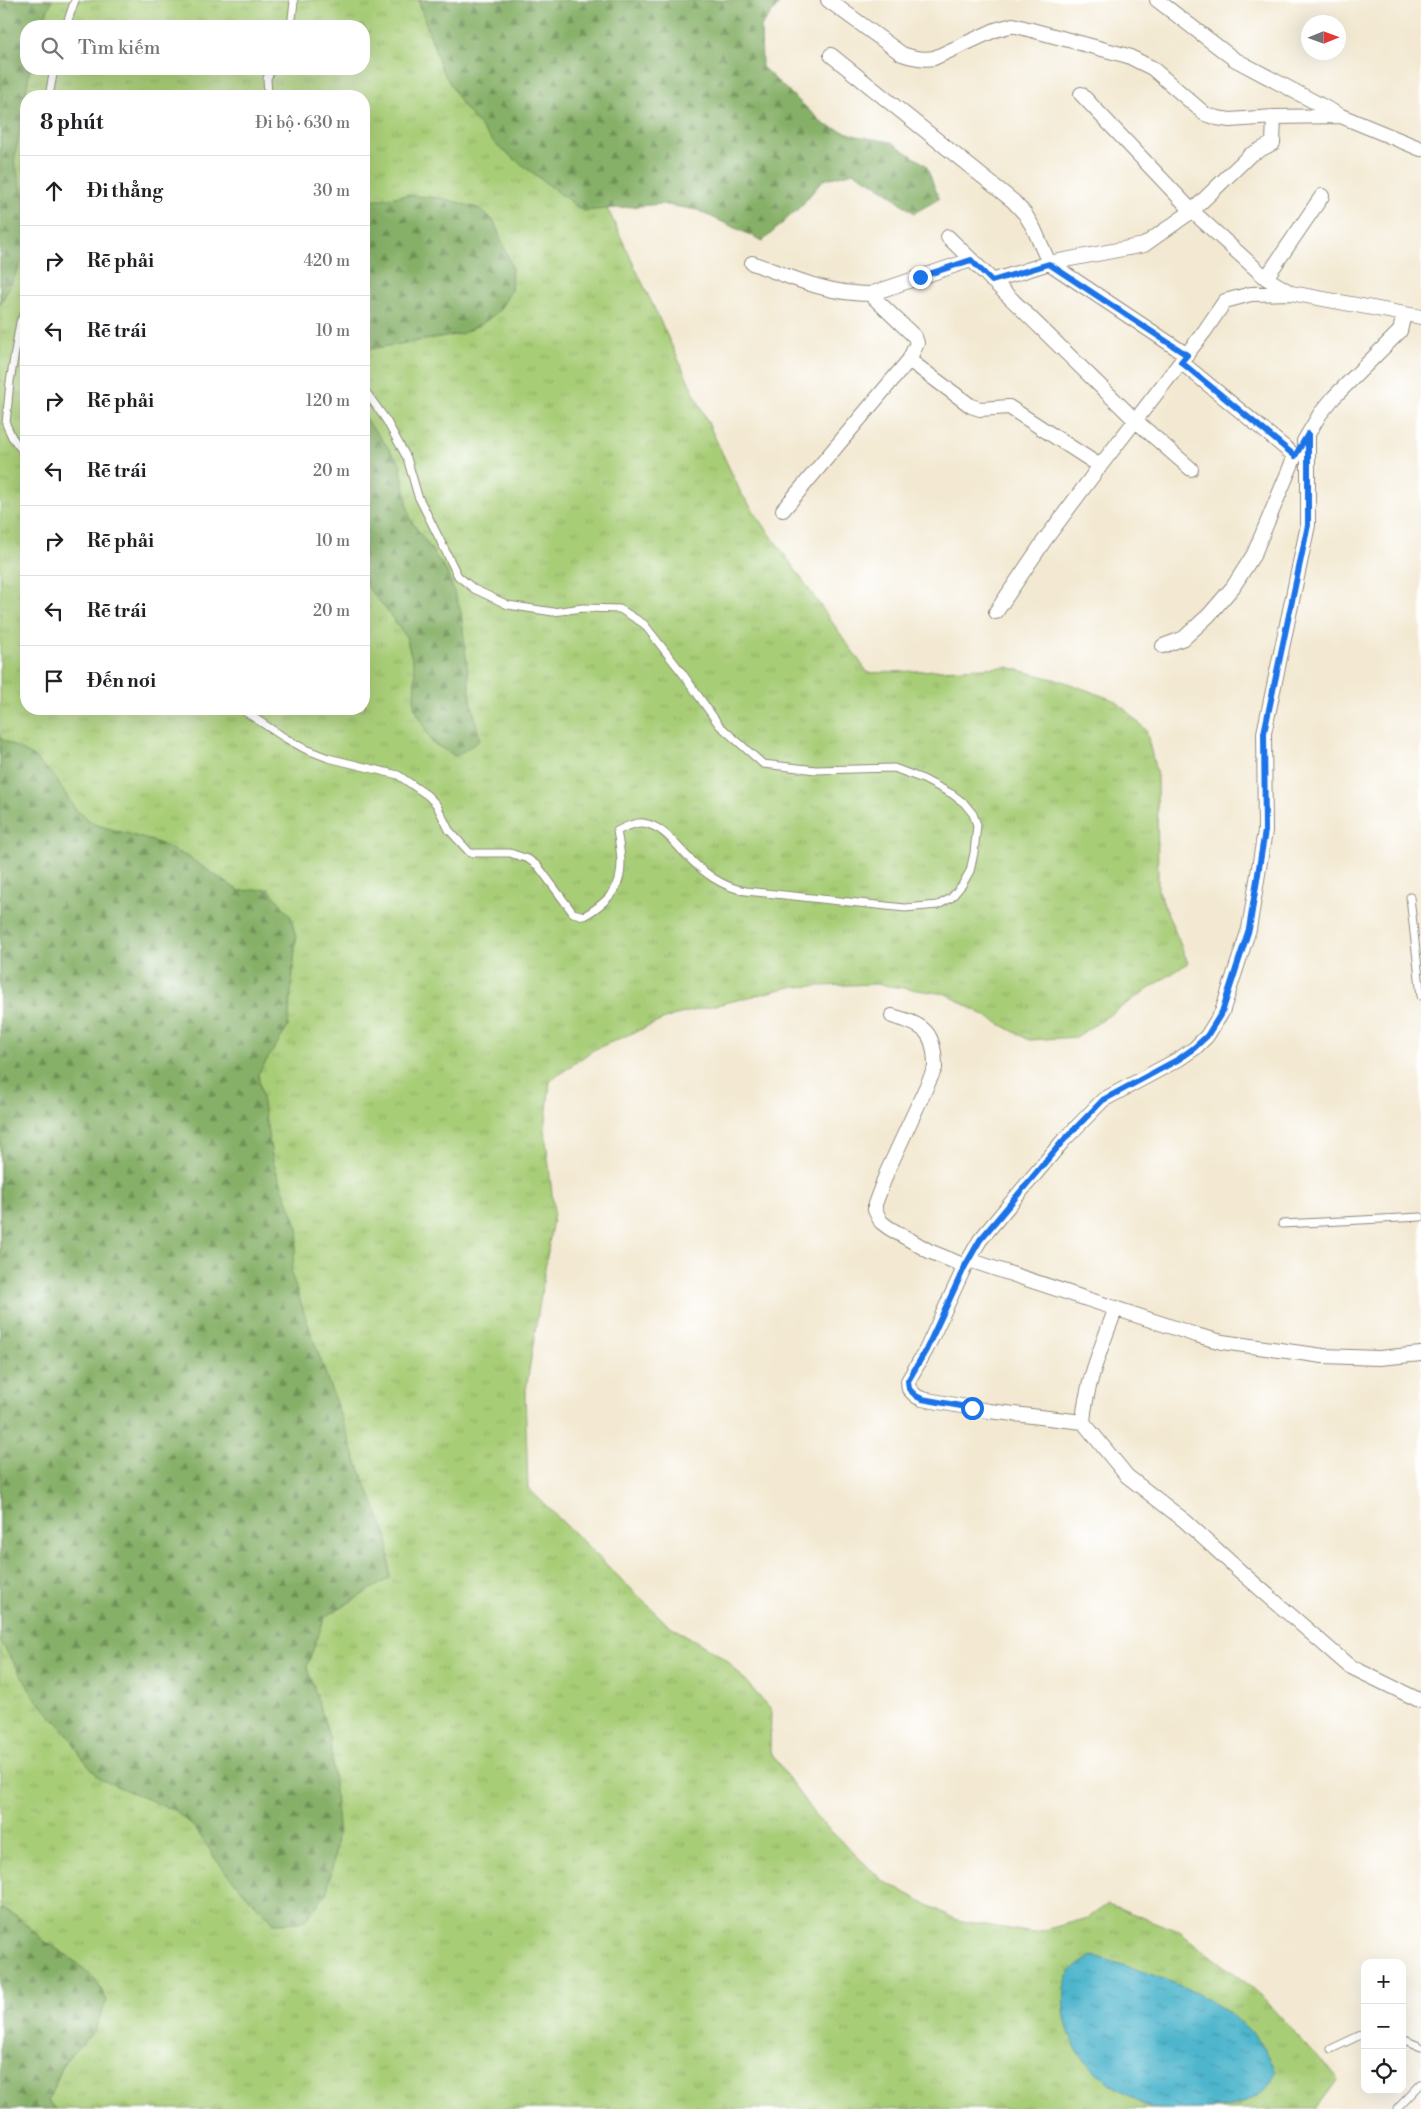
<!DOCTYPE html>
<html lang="vi">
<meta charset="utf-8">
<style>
body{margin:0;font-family:"Libre Bodoni",serif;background:#f2f2f2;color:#202124}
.controls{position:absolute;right:15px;bottom:15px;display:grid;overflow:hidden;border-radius:10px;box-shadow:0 5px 20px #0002}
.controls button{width:45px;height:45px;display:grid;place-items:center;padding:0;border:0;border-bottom:1px solid #e0e0e0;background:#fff;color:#202124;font:25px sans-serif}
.compass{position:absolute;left:1301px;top:15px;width:45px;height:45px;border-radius:50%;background:#fff;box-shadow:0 5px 20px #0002;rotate:89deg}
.stop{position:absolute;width:15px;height:15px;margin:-11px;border:4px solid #1a73e8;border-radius:50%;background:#fff}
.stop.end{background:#1a73e8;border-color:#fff;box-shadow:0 1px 5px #0008}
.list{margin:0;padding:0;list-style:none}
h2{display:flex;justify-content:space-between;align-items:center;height:65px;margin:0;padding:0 20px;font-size:21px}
h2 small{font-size:16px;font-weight:400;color:#757577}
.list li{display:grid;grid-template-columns:32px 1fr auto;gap:15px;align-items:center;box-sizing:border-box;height:70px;padding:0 20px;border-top:1px solid #e0e0e0}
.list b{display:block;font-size:19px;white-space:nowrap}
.list em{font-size:16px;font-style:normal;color:#757577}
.icon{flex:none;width:28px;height:28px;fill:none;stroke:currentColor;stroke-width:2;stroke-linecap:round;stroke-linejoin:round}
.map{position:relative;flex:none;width:1421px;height:2109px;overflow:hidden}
.search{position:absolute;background:#fff;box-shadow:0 5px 20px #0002;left:20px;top:20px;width:350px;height:55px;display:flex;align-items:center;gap:12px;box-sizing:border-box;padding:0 18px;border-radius:20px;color:#757577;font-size:19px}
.panel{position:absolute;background:#fff;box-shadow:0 5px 20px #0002;left:20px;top:90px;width:350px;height:625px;border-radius:20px}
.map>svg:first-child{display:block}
.grass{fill:url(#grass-tufts);stroke:#6a7c51;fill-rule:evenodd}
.forest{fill:url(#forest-firs);stroke:#586e4a}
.water{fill:url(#water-ripples);stroke:#3c707c}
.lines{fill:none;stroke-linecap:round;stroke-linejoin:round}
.lane-casing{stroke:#8f8a7e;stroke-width:9}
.street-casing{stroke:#8f8a7e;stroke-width:16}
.lane{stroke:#fff;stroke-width:7}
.street{stroke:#fff;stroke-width:14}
.route{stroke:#1a73e8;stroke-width:6}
</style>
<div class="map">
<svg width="1421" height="2109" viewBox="0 0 1421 2109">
<defs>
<pattern id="grass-tufts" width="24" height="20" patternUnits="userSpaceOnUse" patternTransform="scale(1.25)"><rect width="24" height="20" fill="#a8cd77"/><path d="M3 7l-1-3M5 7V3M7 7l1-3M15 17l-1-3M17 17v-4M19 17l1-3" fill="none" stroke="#91b067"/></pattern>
<pattern id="forest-firs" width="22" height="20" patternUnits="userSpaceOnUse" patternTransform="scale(1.25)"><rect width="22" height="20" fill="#86b068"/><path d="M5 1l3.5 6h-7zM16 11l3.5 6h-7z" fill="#6e8f56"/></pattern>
<pattern id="water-ripples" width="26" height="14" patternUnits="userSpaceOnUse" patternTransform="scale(1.25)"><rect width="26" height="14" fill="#4db5cc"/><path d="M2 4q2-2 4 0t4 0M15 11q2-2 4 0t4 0" fill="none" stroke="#4093a6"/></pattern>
</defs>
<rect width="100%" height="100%" fill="#fff"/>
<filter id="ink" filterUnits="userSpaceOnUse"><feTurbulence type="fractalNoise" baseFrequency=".02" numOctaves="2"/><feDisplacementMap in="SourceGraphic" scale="10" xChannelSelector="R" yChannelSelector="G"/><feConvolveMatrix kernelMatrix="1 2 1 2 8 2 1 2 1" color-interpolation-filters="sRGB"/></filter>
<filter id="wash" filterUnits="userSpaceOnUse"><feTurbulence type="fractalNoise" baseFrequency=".0096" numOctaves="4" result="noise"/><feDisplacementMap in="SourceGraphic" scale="20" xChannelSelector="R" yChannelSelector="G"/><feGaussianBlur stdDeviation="1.12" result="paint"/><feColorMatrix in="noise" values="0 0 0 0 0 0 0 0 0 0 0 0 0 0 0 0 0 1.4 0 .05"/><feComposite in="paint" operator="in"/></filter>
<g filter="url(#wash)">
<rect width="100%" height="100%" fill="#f3e9d2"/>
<path class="grass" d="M0,0H478L610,214L741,493L868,673L1007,667L1065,682L1116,701L1146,730L1157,776L1158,890L1188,963L1076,1037L1029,1040L946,994L875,984L790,987L672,1016L593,1050L550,1081L545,1131L554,1212L525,1396L528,1488L667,1624L726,1659L771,1710L770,1752L816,1817L883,1881L957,1920L1033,1933L1088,1918L1108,1904L1178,1931L1254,1989L1338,2079L1316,2109H56L48,2100L65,2061L95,2030L69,1957L44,1941L17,1916L0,1908ZM26,26H364V69H26ZM26,96H364V709H26Z"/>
<path class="forest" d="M0,0H52L41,26H26V69H30L14,162L26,203V249L24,257L0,305Z
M418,0H782L761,27L762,67L825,125L857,136L891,142L926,165L939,199L914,213L882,188L854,172L823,180L800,207L763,241L697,210L661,204L583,211L496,145L462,105L441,68Z
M407,195L441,198L478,208L494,221L512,267L511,291L498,312L483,323L461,334L370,349L364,345V199H382Z
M364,417L400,463L410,519L447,572L461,612L471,700L480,740L456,756L432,743L414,706L415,670L406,637L385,608L364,583Z
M0,738L31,755L54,776L75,809L94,824L159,843L188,857L239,891L269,889L291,917L296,939L288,1027L258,1074L273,1162L299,1231L291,1273L310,1330L359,1468L388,1538L390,1578L325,1617L307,1666L330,1739L338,1826L335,1856L326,1895L303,1922L274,1923L246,1895L217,1861L195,1828L175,1811L100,1779L81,1756L68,1734L35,1698L0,1640Z
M0,1908L17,1916L44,1941L69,1957L95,1979L107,2000L95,2030L65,2061L48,2100L56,2109H0Z"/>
<path class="water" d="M1094,1956C1148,1973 1207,1989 1249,2030C1261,2041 1269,2056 1276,2071C1264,2109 1219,2109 1184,2109C1174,2109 1158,2109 1150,2108C1141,2104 1132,2097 1124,2092C1090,2071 1069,2050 1064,2010C1061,1980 1068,1968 1094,1956Z"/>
</g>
<g filter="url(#ink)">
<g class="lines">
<g class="lane-casing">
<path id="lane" d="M66,26L75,0
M291,26L294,2L293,0
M49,96L54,69
M268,96L267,78L272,69
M26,310L20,322L10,382L6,424L12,437L26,456
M241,709L285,738L305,749L328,758L398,775L427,795L436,804L449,830L470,853H510L528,859L538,866L573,913L584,916C624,893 625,874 617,831C625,827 635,822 643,823C663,826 674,843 687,856C704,873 722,887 746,891L905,908L938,905L951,898L962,885L970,871L974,853L977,825L973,814L964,803L952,794L923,779L894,768L816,770L763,764L719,725L683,674L644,624L620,609L583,608L553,612L508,605L474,589L458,576L418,496L407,458L386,420L364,389
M1410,897L1421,996
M1282,1224L1421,1217
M1402,2039L1421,2047
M1331,2049L1365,2033
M1397,2109L1421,2084"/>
</g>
<g class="street-casing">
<path id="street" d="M828,0L902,54C913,58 922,60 934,58L995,30L1013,25L1128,56L1152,68L1205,114L1217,118L1230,120L1274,117L1341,116
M1157,0L1234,59L1341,116L1421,149
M831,55L1013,201L1025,214L1034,229L1049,263L1187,355
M1081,94L1192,211L1266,278L1291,293
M948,237L1136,421L1191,469
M971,260L870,294L915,337L917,343L909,360L971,406L980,409L1009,407L1100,466
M752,263C791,277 827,294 870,294
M1266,278L1322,196
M992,281L1049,263L1144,245L1192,211L1250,155L1273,143L1274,117
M1308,434V525L1264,733L1265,831L1249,929L1222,1012L1207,1036L1195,1048L1179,1059L1103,1100L1062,1142L980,1240L965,1266L926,1350L908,1381L909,1389L916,1396L922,1399L989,1411L1083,1422L1127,1476L1185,1521L1241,1572L1349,1666L1421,1701
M1304,441L1320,414L1334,397L1400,331L1404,314
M783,510L909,360
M996,612L1044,541L1100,466L1204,332L1225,301L1251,294L1291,293L1421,317
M1163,646L1184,638L1209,615L1233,587L1254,554L1295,456L1181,362
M892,1016C925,1025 935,1032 935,1068L887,1172L875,1204V1210L881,1222L889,1228L929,1251L965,1266
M969,1260L1196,1335L1222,1342L1323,1356L1379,1358L1421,1354
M1083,1422C1086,1383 1102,1345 1116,1308"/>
</g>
<use href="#lane" class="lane"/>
<use href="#street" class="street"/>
</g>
</g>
<g class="lines" filter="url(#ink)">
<path class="route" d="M920,277L971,260L992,281L1049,264L1187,355L1181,362L1295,456L1308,434V525L1264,733L1265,831L1249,929L1222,1012L1207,1036L1194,1048L1179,1059L1103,1100L1062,1142L980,1240L965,1266L926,1350L908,1381L909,1389L916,1396L922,1399L972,1408"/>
</g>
</svg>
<div class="controls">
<button>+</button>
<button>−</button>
<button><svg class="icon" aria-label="locate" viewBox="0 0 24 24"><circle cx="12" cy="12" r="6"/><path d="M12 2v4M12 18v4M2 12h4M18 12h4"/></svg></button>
</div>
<svg class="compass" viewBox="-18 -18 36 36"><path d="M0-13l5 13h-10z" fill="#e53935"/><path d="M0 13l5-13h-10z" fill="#757577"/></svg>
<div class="stop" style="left:972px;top:1408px"></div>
<div class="stop end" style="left:920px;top:277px"></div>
<div class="search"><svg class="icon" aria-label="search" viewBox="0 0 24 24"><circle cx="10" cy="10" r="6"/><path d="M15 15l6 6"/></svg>Tìm kiếm</div>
<section class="panel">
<h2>8 phút<small>Đi bộ · 630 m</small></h2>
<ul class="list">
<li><svg class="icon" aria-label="ahead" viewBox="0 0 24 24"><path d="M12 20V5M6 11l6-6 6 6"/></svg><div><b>Đi thẳng</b></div><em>30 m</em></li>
<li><svg class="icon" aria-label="right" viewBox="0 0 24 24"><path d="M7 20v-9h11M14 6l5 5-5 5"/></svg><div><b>Rẽ phải</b></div><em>420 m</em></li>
<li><svg class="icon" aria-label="left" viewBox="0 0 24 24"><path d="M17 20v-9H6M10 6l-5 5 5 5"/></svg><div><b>Rẽ trái</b></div><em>10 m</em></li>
<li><svg class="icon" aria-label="right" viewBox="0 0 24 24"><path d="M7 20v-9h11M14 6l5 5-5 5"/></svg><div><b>Rẽ phải</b></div><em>120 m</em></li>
<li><svg class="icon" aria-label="left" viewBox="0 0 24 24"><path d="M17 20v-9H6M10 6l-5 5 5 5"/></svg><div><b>Rẽ trái</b></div><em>20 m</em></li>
<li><svg class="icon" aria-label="right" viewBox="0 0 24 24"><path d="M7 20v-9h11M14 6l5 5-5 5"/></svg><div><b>Rẽ phải</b></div><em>10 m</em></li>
<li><svg class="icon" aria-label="left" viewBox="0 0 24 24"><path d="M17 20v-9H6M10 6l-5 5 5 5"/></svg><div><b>Rẽ trái</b></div><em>20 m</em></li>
<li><svg class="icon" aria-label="arrive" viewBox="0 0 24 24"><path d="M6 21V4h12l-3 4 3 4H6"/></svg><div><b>Đến nơi</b></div></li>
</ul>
</section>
</div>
